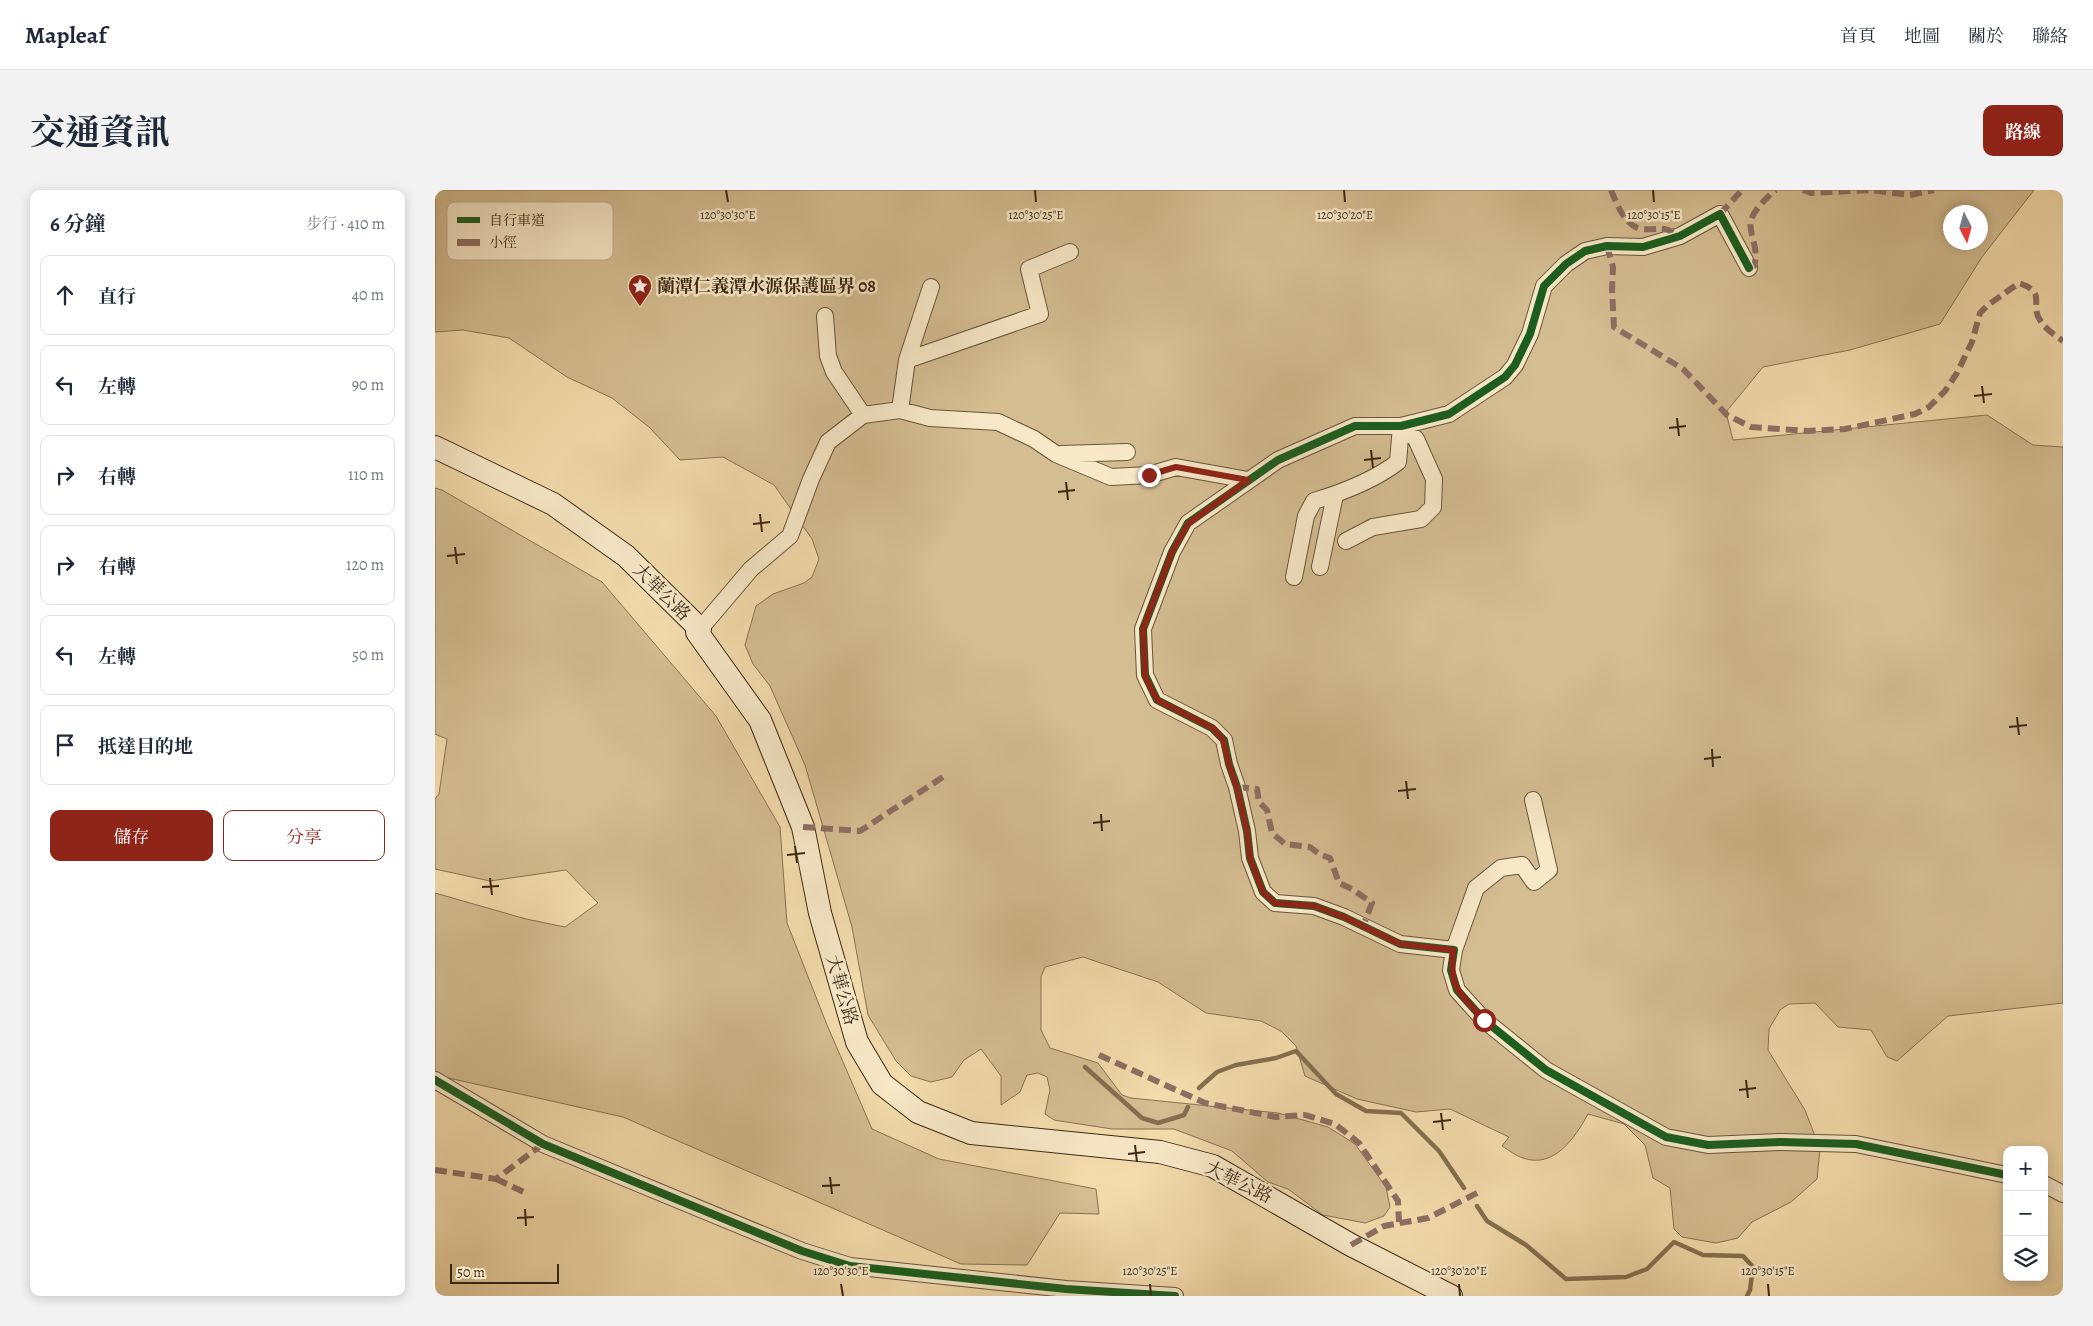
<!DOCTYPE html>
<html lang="zh-TW">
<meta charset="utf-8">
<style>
body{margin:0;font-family:Alegreya,"Noto Serif TC",serif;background:#f2f2f3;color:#1f2937}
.controls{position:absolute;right:15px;bottom:15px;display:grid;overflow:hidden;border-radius:10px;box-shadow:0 2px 12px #0003}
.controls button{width:45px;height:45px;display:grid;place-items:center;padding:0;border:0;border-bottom:1px solid #e0e1e3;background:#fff;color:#1f2937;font:25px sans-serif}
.compass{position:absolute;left:1508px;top:15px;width:45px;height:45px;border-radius:50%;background:#fff;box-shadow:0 2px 12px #0003;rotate:174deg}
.scale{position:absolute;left:15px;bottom:12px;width:109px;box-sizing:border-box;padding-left:5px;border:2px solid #3b2813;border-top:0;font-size:14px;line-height:18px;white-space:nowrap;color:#3b2813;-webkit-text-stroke:4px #f7e8c8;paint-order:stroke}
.stop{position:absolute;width:15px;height:15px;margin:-11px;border:4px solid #8f2418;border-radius:50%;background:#fff}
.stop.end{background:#8f2418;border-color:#fff;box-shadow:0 1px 5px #0008}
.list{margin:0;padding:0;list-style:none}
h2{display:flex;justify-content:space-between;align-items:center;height:65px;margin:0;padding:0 20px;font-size:21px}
h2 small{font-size:16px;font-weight:400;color:#747a83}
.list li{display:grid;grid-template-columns:32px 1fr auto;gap:15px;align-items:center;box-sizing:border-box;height:80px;margin:0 10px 10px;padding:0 10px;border:1px solid #e0e1e3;border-radius:10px}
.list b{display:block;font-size:19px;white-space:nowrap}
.list em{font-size:16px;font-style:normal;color:#747a83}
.actions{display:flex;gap:10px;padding:15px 20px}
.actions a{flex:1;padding:11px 0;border:1px solid #8f2418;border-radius:10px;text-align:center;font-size:18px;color:#8f2418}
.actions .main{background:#8f2418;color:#fff}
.icon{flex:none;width:28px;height:28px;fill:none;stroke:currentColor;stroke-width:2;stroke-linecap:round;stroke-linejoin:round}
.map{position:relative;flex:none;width:1628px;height:1106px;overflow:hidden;border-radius:10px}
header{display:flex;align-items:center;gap:30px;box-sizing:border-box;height:70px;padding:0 25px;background:#fff;border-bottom:1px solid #e0e1e3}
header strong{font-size:24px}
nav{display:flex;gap:28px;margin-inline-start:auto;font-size:18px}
.intro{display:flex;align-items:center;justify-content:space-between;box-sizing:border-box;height:120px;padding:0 30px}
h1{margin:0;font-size:35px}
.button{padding:12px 22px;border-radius:10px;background:#8f2418;color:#fff;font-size:18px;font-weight:700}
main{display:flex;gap:30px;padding:0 30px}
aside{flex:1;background:#fff;border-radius:10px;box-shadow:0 2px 12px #0003}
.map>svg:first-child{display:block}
.green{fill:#d4bd91;stroke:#887252;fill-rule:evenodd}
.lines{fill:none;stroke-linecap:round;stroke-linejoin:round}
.stream{stroke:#846f4f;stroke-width:4.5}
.minor-casing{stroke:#695539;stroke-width:18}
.secondary-casing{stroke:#3b2813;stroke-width:24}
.minor{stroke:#f7e8c8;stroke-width:16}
.secondary{stroke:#f7e8c8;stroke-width:22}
.quiet{stroke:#8d6e63;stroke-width:6;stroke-dasharray:12 6;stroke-linecap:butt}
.cycleway-casing{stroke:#f7e8c8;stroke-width:11}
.cycleway{stroke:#1b5e20;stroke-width:8}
.route{stroke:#8f2418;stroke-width:6}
.ticks{fill:none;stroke:#3b2813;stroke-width:2}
.labels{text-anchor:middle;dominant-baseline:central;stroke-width:5;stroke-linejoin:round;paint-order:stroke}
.poi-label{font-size:18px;font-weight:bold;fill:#3b2813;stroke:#f7e8c8;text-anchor:start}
.street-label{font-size:18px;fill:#3b2813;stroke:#f7e8c8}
.key{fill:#f7e8c8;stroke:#bfae92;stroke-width:1}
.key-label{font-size:14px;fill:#3b2813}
.ticks-label{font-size:12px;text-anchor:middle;fill:#3b2813;stroke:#f7e8c8;stroke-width:5;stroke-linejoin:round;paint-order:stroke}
</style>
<header>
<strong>Mapleaf</strong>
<nav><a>首頁</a><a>地圖</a><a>關於</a><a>聯絡</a></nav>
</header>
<div class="intro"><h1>交通資訊</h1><a class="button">路線</a></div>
<main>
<aside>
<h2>6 分鐘<small>步行 · 410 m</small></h2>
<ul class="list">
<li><svg class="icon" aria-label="ahead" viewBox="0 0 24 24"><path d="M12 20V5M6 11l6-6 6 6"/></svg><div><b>直行</b></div><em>40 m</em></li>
<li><svg class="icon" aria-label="left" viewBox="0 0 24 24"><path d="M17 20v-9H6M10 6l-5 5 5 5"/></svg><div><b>左轉</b></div><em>90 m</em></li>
<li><svg class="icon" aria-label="right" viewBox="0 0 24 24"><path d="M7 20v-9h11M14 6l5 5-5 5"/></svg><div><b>右轉</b></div><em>110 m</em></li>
<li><svg class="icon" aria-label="right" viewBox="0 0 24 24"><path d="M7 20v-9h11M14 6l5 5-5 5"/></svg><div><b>右轉</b></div><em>120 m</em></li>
<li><svg class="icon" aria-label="left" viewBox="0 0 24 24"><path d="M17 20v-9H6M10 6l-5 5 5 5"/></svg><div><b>左轉</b></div><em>50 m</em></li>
<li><svg class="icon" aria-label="arrive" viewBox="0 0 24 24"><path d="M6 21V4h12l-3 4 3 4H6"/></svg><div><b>抵達目的地</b></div></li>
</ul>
<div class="actions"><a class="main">儲存</a><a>分享</a></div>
</aside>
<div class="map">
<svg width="1628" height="1106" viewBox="0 0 1628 1106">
<rect width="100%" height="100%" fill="#f3dbab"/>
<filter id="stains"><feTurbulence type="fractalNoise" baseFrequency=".004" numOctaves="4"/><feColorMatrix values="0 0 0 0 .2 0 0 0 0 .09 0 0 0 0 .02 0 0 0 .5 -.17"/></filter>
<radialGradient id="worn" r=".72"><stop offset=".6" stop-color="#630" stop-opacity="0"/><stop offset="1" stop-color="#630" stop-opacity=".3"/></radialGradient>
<path class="green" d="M0,0H1599L1547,67L1505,134L1415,160L1328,177L1291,222L1298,250L1552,225L1598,255L1628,257V813L1513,826L1462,871L1452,867L1436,840L1403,837L1380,813L1354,814L1345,820L1334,839L1333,860L1370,920L1385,959L1382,989L1356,1012L1317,1032L1303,1048L1281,1053L1247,1047L1239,1039L1235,998L1218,988L1210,955L1189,934L1153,924C1140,948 1119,979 1088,968C1081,966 1074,960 1067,956L1074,947L1015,919L981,922L922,909L870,886L861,856L846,841L826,831L771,823L723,792L648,767L610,777L606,787V840L615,858L663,873L687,905L696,908L843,923L893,937L920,954L951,997L955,1017L949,1026L930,1033L888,1025L853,999L833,992L797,961L739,939H677L619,930L610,924L615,900L612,887L603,883L592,885L585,902L566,915V886L546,859L529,870L517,887L496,892L476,886L461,871L433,825L417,737L370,575L335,496L318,474L310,455L321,416L338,404L369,393L377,387L384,369L377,349L339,295L288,267L245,270L214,237L177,208L132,187L74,148L28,140L0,142ZM1516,22H1546V52H1516Z
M0,298L7,300L167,392L281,526L345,637L352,733L392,835L437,939L504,969L661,999L664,1024L625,1023L592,1075L526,1074L188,927L0,885V703L91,729L130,737L163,713L131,680L55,691L0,679V609L4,604L12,549L0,544Z"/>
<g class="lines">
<path class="stream" d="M650,877L707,928L723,933L749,925L753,917
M764,898L782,882L801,875L841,868L861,861L901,904L931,921L966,923L1004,961L1029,998
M1042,1016L1052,1031L1091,1055L1131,1089L1191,1087L1212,1079L1239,1052L1268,1065L1308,1066L1318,1077L1315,1100L1312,1106"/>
<g class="minor-casing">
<path id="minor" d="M1314,78L1285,24L1245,46L1208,57L1172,56L1150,61L1131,74L1109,96L1095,144L1080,175L1070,187L1014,224L966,236H920L843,270L753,333L737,362L708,439L710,485L722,510L777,538L789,550L794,574L802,597L812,641L815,668L828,702L840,713L879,716L909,727L965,754L1019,760L1016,780L1022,800L1049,830L1111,880L1231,947L1273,955L1345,952L1421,954L1572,985
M390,126L393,166L399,182L428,225
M472,170L496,97
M465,220L472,170L605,124L594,79L635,62
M626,264L692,262
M911,351L938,337L986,329L998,317L999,289L981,249L966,236
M885,377L900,305
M859,387L871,326L879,311C909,302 938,291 963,272L966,236
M265,439L316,379L355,346L376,289L393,252L428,225L465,220L495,228L563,232L599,249L621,264L676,287L714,285L741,277L813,290
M1019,760L1041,698L1066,678L1087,675L1099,692L1114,680L1098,610
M0,890L108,954L367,1061L415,1076L631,1099L740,1106
M1609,994L1628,1004"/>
</g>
<g class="secondary-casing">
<path id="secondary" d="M0,257L118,314L191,366L265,439L262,442L325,530L368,637L385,723L422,852L447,894L483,922L536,943L725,962L778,976L916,1055L1016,1106"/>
</g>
<use href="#minor" class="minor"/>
<use href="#secondary" class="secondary"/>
<path class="quiet" d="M1176,0C1182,14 1190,37 1207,39C1227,41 1225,34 1245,46
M1368,0L1376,3L1436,0L1475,5L1499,0
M1285,24L1307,0
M1172,56L1178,77L1177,100L1179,137L1248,179L1292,225L1316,237L1372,241L1410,239L1480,224L1494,217L1510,201L1522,183L1537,152L1545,123L1553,115L1584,93C1613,103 1594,113 1605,130C1610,139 1620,145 1628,151
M1314,78L1319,76C1327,49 1302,39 1327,13C1331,9 1336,3 1341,0
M802,597L822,599L824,612L832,620L837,643L850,654L875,657L884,664L895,668L904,693L917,699L937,713L928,736
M368,637L425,641L508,587
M664,865L770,913L841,927L870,925L900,934L924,953L963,1011L964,1032
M0,980L61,989L108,954
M61,989L91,1003
M916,1055L949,1036L993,1028L1044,1002"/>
<g class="cycleway-casing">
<path id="cycleway" d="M1314,78L1285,24L1245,46L1208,57L1172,56L1150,61L1131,74L1109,96L1095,144L1080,175L1070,187L1014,224L966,236H920L843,270L753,333L737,362L708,439L710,485L722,510L777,538L789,550L794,574L802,597L812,641L815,668L828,702L840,713L879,716L909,727L965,754L1019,760L1016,780L1022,800L1049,830L1111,880L1231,947L1273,955L1345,952L1421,954L1572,985
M0,890L108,954L367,1061L415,1076L631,1099L740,1106"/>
</g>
<use href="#cycleway" class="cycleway"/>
</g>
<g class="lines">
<path class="route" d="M714,285L741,277L813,290L753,334L737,362L708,439L710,486L722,510L778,538L788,550L794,574L802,598L812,641L815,668L828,702L840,713L879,716L909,727L965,754L1018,760C1014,799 1025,803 1049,830"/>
</g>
<path class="ticks" d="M291,0L293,12M600,0L601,12M909,0L910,12M1218,0L1219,12M1547,196L1549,213M1539,206L1557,204M1242,228L1244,246M1234,238L1251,236M936,260L938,278M929,270L946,268M631,292L633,310M623,302L640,300M325,324L327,342M318,334L335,332M20,357L22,374M12,366L30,364M1582,527L1584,545M1574,537L1592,535M1277,559L1278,577M1269,569L1286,567M971,591L973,609M963,601L981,599M666,624L667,641M658,633L675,631M360,656L362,673M352,665L370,663M55,688L57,705M47,697L64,696M1311,890L1313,908M1304,900L1321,898M1006,923L1008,940M998,932L1016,930M700,955L702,972M693,964L710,962M395,987L397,1004M387,996L405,995M90,1019L91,1036M82,1028L99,1027M406,1094L408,1106M715,1094L716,1106M1024,1094L1025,1106M1333,1094L1334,1106"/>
<defs>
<g id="sight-pin" transform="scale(1.25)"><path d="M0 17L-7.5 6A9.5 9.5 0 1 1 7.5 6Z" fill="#8f2418" stroke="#f7e8c8"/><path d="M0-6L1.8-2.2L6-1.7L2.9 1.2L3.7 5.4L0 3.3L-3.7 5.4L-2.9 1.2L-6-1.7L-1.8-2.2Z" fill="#fff"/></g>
</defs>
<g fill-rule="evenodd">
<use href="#sight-pin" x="205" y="96"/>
</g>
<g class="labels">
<g class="poi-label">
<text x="222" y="96">蘭潭仁義潭水源保護區界 08</text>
</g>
<g class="street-label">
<text transform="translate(227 402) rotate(45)">大華公路</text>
<text transform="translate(407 800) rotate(74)">大華公路</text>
<text transform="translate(804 992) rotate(26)">大華公路</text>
</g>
</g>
<rect x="12" y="12" width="166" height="58" rx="8" class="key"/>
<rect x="22" y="27" width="23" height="6" fill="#1b5e20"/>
<rect x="22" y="49" width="23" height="7" fill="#8d6e63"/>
<g class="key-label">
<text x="54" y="35">自行車道</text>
<text x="54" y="57">小徑</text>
</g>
<g class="ticks-label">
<text x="293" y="29">120°30'30"E</text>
<text x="601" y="29">120°30'25"E</text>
<text x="910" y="29">120°30'20"E</text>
<text x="1219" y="29">120°30'15"E</text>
<text x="406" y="1085">120°30'30"E</text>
<text x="715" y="1085">120°30'25"E</text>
<text x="1024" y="1085">120°30'20"E</text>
<text x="1333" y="1085">120°30'15"E</text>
</g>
<rect width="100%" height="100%" filter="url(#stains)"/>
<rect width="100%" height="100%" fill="url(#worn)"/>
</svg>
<div class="controls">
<button>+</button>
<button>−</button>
<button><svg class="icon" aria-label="layers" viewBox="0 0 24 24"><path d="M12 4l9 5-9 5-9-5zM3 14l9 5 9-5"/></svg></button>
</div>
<svg class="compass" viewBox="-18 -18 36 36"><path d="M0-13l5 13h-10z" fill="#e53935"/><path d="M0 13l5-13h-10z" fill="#747a83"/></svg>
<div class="scale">50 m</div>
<div class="stop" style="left:1049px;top:830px"></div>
<div class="stop end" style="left:714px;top:285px"></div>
</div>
</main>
